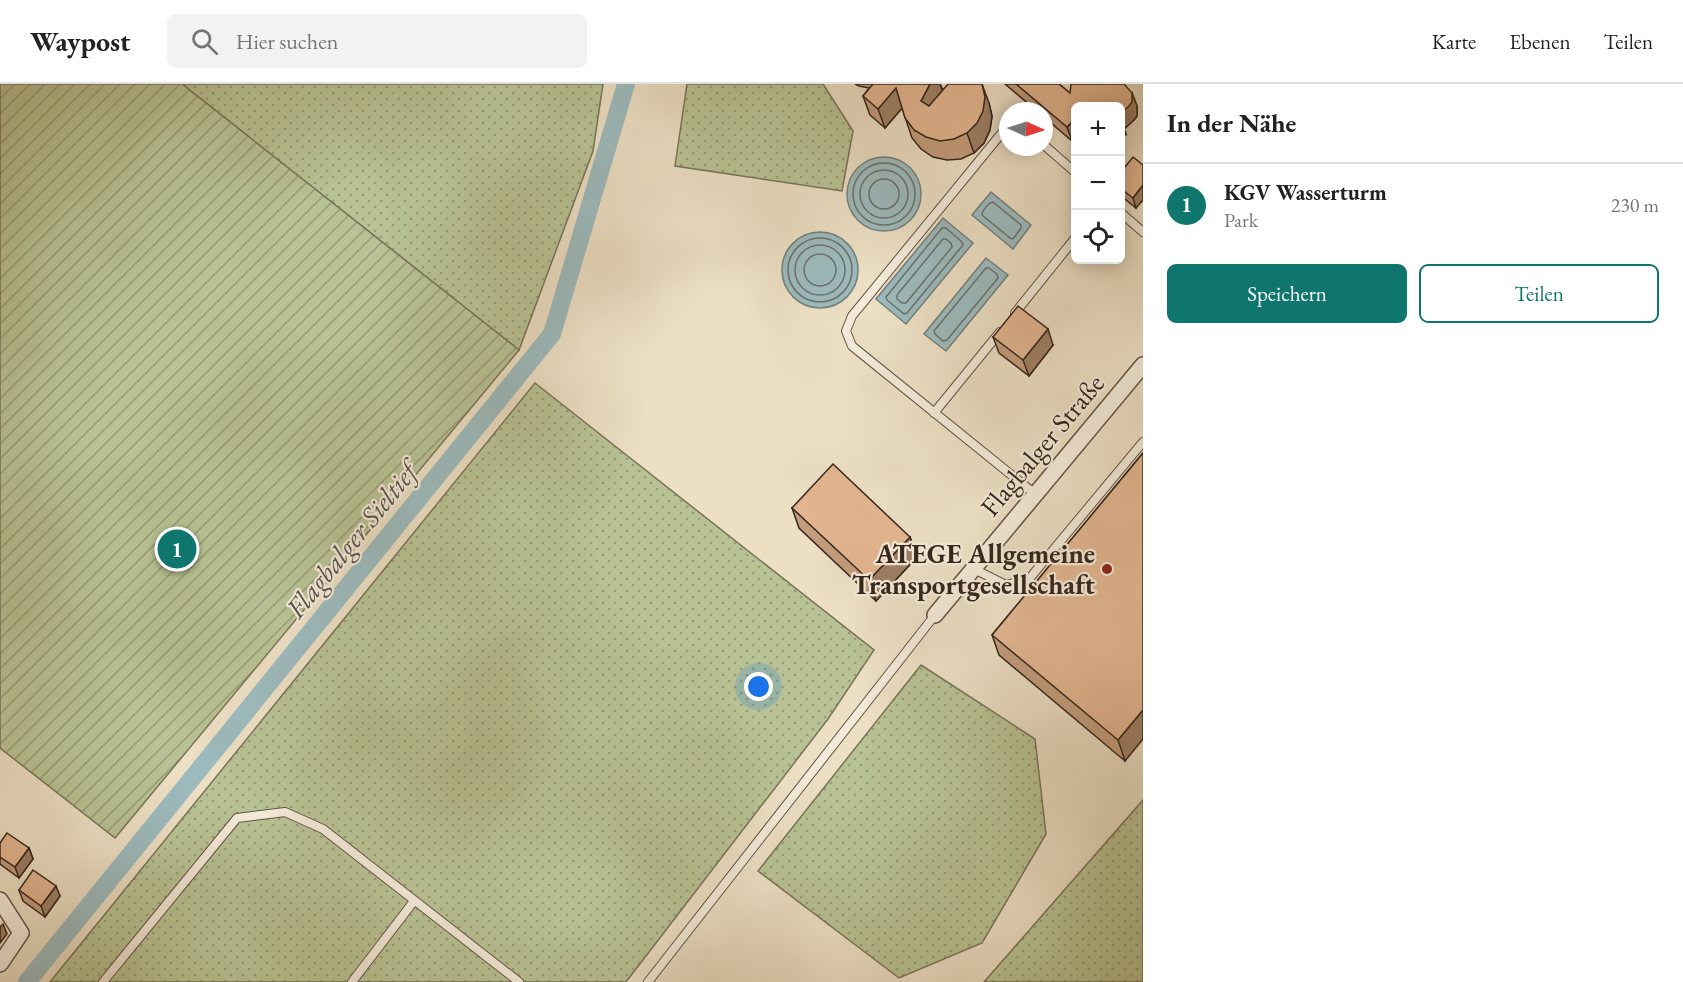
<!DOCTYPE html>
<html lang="de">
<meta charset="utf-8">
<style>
body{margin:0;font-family:"EB Garamond",serif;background:#f2f2f2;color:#222}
.controls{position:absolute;right:18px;top:18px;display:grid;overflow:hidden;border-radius:9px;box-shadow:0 3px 15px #0003}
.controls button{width:54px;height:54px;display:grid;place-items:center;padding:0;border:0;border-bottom:2px solid #e0e0e0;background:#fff;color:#222;font:30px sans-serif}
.compass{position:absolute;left:999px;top:18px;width:54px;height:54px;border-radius:50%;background:#fff;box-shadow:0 3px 15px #0003;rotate:93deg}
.you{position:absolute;left:759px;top:603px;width:21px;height:21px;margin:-15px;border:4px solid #fff;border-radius:50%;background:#1a73e8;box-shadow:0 0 0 9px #1a73e833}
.badge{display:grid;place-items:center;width:39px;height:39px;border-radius:50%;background:#0f766e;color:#fff;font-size:20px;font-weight:700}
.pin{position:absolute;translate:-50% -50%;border:3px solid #fff;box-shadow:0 2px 6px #0006}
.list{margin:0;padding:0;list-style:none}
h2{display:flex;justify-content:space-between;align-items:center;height:78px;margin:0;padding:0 24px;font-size:26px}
h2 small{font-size:20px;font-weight:400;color:#767676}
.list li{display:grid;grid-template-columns:39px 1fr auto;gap:18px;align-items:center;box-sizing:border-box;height:84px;padding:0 24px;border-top:2px solid #e0e0e0}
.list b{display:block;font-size:22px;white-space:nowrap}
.list p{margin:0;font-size:20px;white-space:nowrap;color:#767676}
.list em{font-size:20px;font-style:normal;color:#767676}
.actions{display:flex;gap:12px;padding:18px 24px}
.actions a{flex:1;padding:14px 0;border:2px solid #0f766e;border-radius:9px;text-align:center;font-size:21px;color:#0f766e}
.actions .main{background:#0f766e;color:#fff}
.icon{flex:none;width:33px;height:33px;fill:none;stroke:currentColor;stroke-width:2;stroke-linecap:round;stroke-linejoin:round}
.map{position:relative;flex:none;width:1143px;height:898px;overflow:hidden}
header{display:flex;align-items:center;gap:36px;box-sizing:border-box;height:84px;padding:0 30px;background:#fff;border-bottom:2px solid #e0e0e0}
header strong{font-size:28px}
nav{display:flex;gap:33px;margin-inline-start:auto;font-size:21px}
.search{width:420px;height:54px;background:#f2f2f2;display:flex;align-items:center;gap:15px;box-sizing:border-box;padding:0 21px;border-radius:9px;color:#767676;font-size:22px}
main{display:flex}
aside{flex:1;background:#fff}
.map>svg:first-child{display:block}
.grass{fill:url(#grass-dots);stroke:#777458;stroke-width:1.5}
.garden{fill:url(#garden-furrows);stroke:#777458;stroke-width:1.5}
.water{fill:#9cbabd;stroke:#737f7d;stroke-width:1.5}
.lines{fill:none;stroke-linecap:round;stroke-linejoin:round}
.shore{stroke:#69706c;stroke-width:1.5}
.canal{stroke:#9cbabd;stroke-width:18}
.lane-casing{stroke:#645446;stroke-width:10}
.street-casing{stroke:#645446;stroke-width:18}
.lane{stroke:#f3ead9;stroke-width:8}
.street{stroke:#f3ead9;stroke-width:15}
.wall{fill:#c29c7c;stroke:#36261c;stroke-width:1.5}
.shaded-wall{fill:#9e7f65;stroke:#36261c;stroke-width:1.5}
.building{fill:#e2b590;stroke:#36261c;stroke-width:1.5}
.poi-dot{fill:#8f2418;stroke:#f3ead9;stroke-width:2}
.labels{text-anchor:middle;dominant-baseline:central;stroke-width:4.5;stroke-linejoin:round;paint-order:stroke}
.street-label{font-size:27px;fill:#36261c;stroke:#f3ead9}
.poi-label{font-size:27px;font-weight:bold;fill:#36261c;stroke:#f3ead9;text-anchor:end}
.water-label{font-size:28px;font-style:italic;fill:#55524c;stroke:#f3ead9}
</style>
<header>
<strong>Waypost</strong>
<div class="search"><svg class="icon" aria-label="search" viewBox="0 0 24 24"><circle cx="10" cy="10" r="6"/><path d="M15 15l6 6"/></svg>Hier suchen</div>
<nav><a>Karte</a><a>Ebenen</a><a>Teilen</a></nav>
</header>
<main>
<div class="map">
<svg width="1143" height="898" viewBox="0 0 1143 898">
<defs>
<pattern id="grass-dots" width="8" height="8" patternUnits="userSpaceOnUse" patternTransform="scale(1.5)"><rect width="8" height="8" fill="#b8c294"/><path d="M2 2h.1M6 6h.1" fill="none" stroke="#969d78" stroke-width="1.8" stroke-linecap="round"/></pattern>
<pattern id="garden-furrows" width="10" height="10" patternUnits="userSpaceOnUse" patternTransform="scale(1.5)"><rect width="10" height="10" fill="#b8c294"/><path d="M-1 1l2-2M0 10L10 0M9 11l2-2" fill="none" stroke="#969d78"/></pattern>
</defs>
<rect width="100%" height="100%" fill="#ecdfc4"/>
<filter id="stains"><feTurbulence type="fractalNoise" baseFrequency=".00333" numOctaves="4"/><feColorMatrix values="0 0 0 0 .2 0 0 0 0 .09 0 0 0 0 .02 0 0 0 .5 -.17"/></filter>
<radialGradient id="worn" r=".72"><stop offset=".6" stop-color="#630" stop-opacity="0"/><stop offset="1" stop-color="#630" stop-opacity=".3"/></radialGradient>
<path class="grass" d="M182,0H603L593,67L519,266Z
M687,0H823L853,47L842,107L675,82Z
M535,299L874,566L828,635L626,898H50Z
M921,581L1035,655L1046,750L982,859L899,894L758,787Z
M1143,716V898H984Z"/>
<path class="garden" d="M0,0H182L519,266L115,754L0,664Z"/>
<path class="water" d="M847 110a37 37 0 1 1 74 0a37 37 0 1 1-74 0Z
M991,108L1031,141L1013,165L972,131Z
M943,134L973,159L906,240L876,215Z
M782 186a38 38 0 1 1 76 0a38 38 0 1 1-76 0Z
M986,174L1008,191L946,267L924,250Z"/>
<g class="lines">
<path class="shore" d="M853 110a31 31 0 1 1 62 0a31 31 0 1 1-62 0Z
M860 110a24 24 0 1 1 48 0a24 24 0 1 1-48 0Z
M869 110a15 15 0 1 1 30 0a15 15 0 1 1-30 0Z
M993,118L1021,141V144L1013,155L1010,154L982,131C982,127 988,119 993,118Z
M942,144H946L962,158L963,161L907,229L904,230L887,216L886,213Z
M788 186a32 32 0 1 1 64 0a32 32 0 1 1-64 0Z
M943,155H946L951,159L952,163L906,219H902L897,215V211Z
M795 186a25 25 0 1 1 50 0a25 25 0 1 1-50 0Z
M804 186a16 16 0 1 1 32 0a16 16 0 1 1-32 0Z
M986,184H989L997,190L998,194L947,256L943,257L935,250L934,247Z"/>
<path class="canal" d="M27,898L552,250L626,0"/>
<g class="lane-casing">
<path id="lane" d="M1008,47L1001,50L852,232L846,247L852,262L1035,410
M1044,61L1076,89
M1120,128L1143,148
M1015,229L1076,153
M934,329L1000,248
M972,484L1006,501L1029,495L1143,358
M103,898L237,734L285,728L323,745L519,898
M352,898L414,817
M648,898L935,531"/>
</g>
<g class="street-casing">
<path id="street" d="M935,531L1143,281
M0,816L21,849L0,880"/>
</g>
<use href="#lane" class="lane"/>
<use href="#street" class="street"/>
</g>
<path class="wall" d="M855,0H940L943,6L989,19L992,32L990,46L984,59L974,69L961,75L947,76L933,73L921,65L912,54L902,24L885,44L870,31L863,12L869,4L859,2Z
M1005,0H1059L1070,9H1132L1137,22V32L1134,36L1124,45L1126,50L1076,22V53L1072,57L1044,33V27H1037Z
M1143,81L1136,124L1120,111V89Z
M993,253L1053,261L1029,292L999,269Z
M1143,369L1125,677L999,571L992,551Z
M792,424L910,453L917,473L876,517L799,444Z
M0,759L29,764L33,775L19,794L0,780Z
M19,806L60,812L45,833L23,817Z"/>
<path class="shaded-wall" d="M930,0H940L943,8L928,36L921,17Z
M982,0L989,19L992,32L990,46L984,59L974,69L967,49Z
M896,4L903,23L885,44L878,25Z
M1132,9L1137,22V32L1134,36L1124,45L1126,50L1120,56V30Z
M1072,38L1076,49V53L1072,57L1067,43Z
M1143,101V116L1136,124L1133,114Z
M1048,245L1053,261L1029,292L1023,276Z
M910,453L917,473L876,517L869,496Z
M1143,626V655L1125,677L1118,656Z
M29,764L33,775L19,794L15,783Z
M56,802L60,812L45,833L41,822Z
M3,840L7,850L0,859V843Z"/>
<path class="building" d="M873,0H930L921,17L929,22L948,0H982L985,13L983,27L977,39L967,49L954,55L940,57L926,53L914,46L905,34L896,4L878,25L863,12Z
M1016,0H1059L1070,9L1071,0H1124L1132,9V18L1129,22L1120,30V22H1076V41L1072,38L1067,43Z
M1133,73L1143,81V101L1133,114L1120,104V89Z
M1018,222L1048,245L1023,276L993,253Z
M1143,369V626L1118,656L992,551Z
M833,380L910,453L869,496L792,424Z
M7,749L29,764L15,783L0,773V759Z
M33,786L56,802L41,822L19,806Z"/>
<circle class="poi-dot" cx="1107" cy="485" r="6"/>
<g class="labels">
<g class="street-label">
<text transform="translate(1042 361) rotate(-50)">Flagbalger Straße</text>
</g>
<g class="poi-label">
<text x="1095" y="469">ATEGE Allgemeine<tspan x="1095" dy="31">Transportgesellschaft</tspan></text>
</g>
<g class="water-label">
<text transform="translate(351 456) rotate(-51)">Flagbalger Sieltief</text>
</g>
</g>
<rect width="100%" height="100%" filter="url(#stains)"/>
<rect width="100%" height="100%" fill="url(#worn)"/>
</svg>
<div class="controls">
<button>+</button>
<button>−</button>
<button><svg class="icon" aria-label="locate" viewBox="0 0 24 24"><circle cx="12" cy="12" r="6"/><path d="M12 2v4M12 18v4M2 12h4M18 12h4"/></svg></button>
</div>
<svg class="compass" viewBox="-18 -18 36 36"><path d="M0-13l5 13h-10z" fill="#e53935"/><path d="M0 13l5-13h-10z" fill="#767676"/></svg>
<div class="you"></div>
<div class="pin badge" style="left:177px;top:465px">1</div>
</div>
<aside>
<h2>In der Nähe<small></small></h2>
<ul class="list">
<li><span class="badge">1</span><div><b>KGV Wasserturm</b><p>Park</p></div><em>230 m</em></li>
</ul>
<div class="actions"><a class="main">Speichern</a><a>Teilen</a></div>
</aside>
</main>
